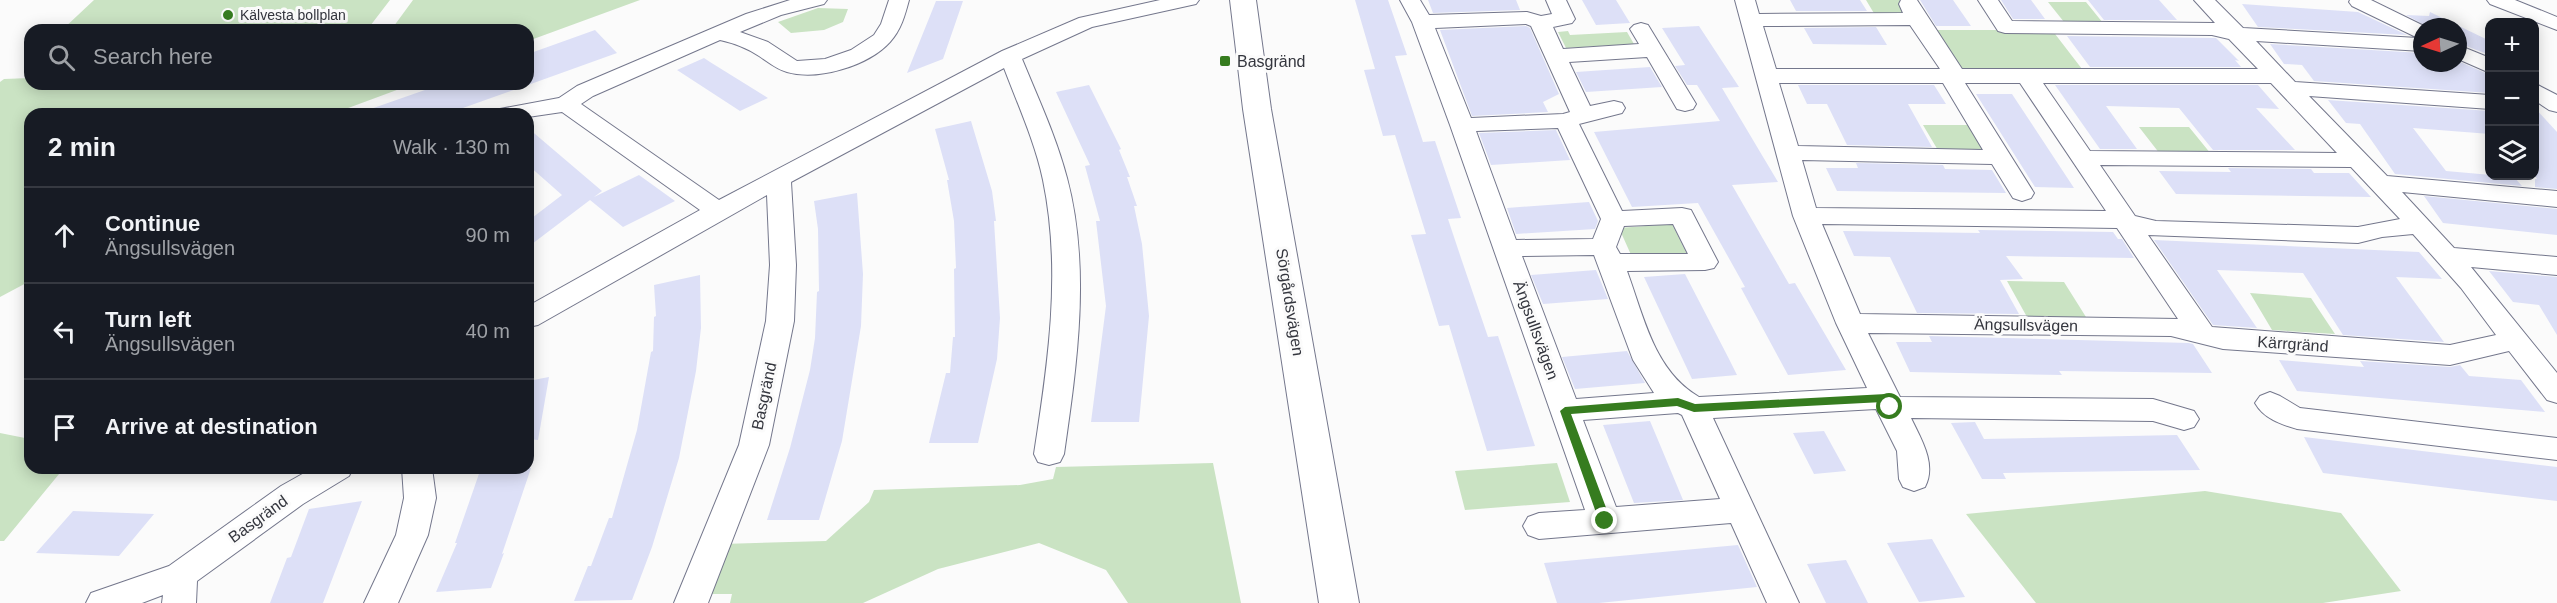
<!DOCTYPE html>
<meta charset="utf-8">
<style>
body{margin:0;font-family:Arial,sans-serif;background:#242831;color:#f1f3f6}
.controls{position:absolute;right:18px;top:18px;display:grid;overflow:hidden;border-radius:12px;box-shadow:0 3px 15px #0003}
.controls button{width:54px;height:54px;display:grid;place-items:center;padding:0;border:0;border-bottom:2px solid #363941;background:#171b24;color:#f1f3f6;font:30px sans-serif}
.compass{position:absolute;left:2413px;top:18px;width:54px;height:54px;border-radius:50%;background:#171b24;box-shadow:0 3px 15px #0003;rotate:266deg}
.stop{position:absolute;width:18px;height:18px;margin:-14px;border:4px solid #367c1f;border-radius:50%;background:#fff}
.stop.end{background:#367c1f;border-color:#fff;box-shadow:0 2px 6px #0008}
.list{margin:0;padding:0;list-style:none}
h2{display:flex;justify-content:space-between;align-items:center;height:78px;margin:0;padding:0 24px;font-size:26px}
h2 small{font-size:20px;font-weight:400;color:#9ea1a6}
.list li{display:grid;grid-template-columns:39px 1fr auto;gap:18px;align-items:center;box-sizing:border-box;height:96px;padding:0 24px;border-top:2px solid #363941}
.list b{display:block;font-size:22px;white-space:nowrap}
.list p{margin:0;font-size:20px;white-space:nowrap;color:#9ea1a6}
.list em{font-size:20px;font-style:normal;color:#9ea1a6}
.icon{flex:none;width:33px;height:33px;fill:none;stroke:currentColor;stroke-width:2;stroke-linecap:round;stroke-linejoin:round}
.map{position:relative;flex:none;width:2557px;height:603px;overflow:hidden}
.search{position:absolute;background:#171b24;box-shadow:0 3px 15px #0003;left:24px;top:24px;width:510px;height:66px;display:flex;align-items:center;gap:15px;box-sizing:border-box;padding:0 21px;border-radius:18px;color:#9ea1a6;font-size:22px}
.panel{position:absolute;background:#171b24;box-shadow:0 3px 15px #0003;left:24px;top:108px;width:510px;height:366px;border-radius:18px}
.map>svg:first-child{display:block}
.green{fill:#cae3c3}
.building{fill:#dde0f7}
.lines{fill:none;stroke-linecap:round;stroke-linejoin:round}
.street-casing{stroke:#74778c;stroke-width:2}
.secondary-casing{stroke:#74778c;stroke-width:2}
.street{fill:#fff;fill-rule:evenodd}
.secondary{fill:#fff;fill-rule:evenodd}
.route{fill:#367c1f}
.poi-dot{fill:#367c1f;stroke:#fbfbfb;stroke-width:2}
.labels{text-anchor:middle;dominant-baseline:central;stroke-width:6;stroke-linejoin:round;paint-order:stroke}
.far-poi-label{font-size:14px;fill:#34363e;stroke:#fbfbfb;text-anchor:start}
.poi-label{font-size:16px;fill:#34363e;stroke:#fbfbfb;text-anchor:start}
.street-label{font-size:16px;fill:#34363e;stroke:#fbfbfb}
</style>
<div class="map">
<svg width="2557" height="603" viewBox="0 0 2557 603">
<rect width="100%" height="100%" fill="#fbfbfb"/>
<path class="green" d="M94,0H390L367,30H62Z
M413,0H640L528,41V30H391Z
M1866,0H1901L1911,15H1875Z
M2048,2H2086L2103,23L2064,22Z
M818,8L848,9L843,22L824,30L791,33L778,22Z
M1931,30H2052L2082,69H1957Z
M1568,31L1570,35L1627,32L1634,44L1566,48L1558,32Z
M30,78V84H413L332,114H30V281L0,297V82L4,79Z
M1923,125H1973L1991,152H1939Z
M2139,127H2189L2211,154H2160Z
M1672,224L1687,254L1632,257L1619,228Z
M2007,281L2064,282L2086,317H2027Z
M2250,293L2311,298L2335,334L2272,330Z
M0,433L30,439V468H64L4,541H0Z
M1213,463L1241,603H1128L1106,570L1039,543L938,569L863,603H730L732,594H702L722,544L826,541L869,502L874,490L1020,485L1053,479L1056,467Z
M1557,463L1570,502L1465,510L1455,471Z
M2205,491L2341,513L2401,591L2323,603H2036L1966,514Z"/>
<path class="building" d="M1355,0H1388L1407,55L1395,56L1423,142L1435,141L1461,218L1448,219L1462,261L1488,337L1498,336L1535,446L1487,451L1449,325L1439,326L1420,264L1411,235L1426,234L1395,135L1383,136L1364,70L1375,69Z
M1428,0H1516L1520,10L1433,13Z
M1582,0H1616L1630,23L1596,25Z
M1790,0H1860L1867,11H1796Z
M1920,0H1953L1971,26H1936Z
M2001,0H2031L2045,19H2013Z
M2088,0H2159L2177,20H2104Z
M936,1H963L943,59L907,73Z
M2242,4L2358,12L2407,35L2258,27Z
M2430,12L2490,41V55L2458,43V27H2428L2406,15L2429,16Z
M1526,26L1530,28L1559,94L1543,102L1548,112L1472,116L1440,30Z
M1699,26L1739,87L1722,88L1778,182L1732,185L1789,284L1795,283L1846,370L1788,375L1741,288L1745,287L1698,203L1632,207L1594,132L1720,121L1697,85H1687L1675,66L1685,65L1662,28Z
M1876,27L1887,45L1813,44L1804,28Z
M595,30L617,53L528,85V54Z
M2067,36L2216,38L2239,61L2235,60L2241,67H2090Z
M2270,44L2422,53V63L2458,61L2490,75V93L2314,81L2302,65L2284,64Z
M704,58L710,62L768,98L740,111L677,70Z
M1650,67L1662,87L1586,92L1576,72Z
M442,84H522V87L446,114H365V111Z
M1089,85L1121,149L1119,150L1130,177H1127L1137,206H1134L1142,244L1149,316L1139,422H1091L1106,306L1096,221H1100L1085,166L1090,165L1056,92Z
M1798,85H1934L1946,104H1908L1932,147L1847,145L1827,104H1807Z
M2055,85H2258L2279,109L2256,108L2295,150H2213L2179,108L2106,106L2137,149H2100Z
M1976,94H2012L2074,188L2035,187Z
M2328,100L2490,111V134L2413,128L2446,171L2514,177L2522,186L2395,174L2360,124L2346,123Z
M2535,108L2557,132V189L2535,187V179H2537L2535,176Z
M971,121L992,191L996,221H994L1000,318L997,359L978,443H929L946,373H950L953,337H955L954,269L956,268L954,221L947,180H949L935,129Z
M528,128L602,191L594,197L639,175L675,201L623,227L590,200L528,247V221L562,195L528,165Z
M1556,130L1570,160L1491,165L1479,133Z
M1856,163L1943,165L1945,169L1992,170L2006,193L1837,191L1826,168H1858Z
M2228,168L2311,169L2314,173H2349L2371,197L2176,194L2159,171L2231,172Z
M857,193L863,274L861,326L842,441L819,520H767L790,448L810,370L815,338L817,292L819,291L818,229L814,201Z
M2424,196L2557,209V235L2443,223Z
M1589,202L1598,221L1595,229L1516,234L1507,208Z
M1978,230L2113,232L2118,239H2122L2134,258L2006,256L2023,279L2000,280L2019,314L1917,313L1890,257L1854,256L1843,231L1980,233Z
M2154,240L2419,252L2442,279L2396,277L2444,342L2343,335L2303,273L2217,270L2257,328L2213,325Z
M1596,270L1608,299L1543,304L1531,275Z
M2489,271L2557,277V335L2539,305L2513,302Z
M1685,274L1728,357L1737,375L1692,379L1644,277Z
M700,275L701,328L696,371L679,458L652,547L632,600L574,601L588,566H591L609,518H612L637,430L651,352L653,351L654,317L656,316L654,285Z
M1929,336L2189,343L2193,344L2212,373L2059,371L2062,375L1910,372L1896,342H1932Z
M1627,351L1645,383L1575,389L1562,357Z
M2279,360L2364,367L2360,361L2450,367L2460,365L2469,376L2521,380L2545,412L2297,391Z
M549,377L538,440L528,439V381Z
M1650,421L1658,440L1683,500L1634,503L1603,425Z
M1975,422L1984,439L2177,435L2200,470L2003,473L2006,479H1982L1951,423Z
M1824,431L1846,471L1814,474L1793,433Z
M2304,437L2557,467V501L2323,473Z
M481,468H531L502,554L504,553L491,588L436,592L457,543H455Z
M362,501L323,603H270L287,558L291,557L309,509Z
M73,511L154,514L119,556L36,553Z
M1932,539L1965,597L1919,602L1887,543Z
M1738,545L1757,587L1599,603H1557L1544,563Z
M1846,560L1868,603H1826L1807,564Z"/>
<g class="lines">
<g class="street-casing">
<path id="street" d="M790,0H827L824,4L781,15L740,32L768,42L797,61L825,59L851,50L874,35L881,24L889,0H909C905,15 901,30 890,42C868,66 818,81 787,72C776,69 768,62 759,56C747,48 734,43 720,40L593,96L581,104L719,200L1002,51L1079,18L1160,0H1199L1196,4L1092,27L1022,59C1038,98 1056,136 1067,178C1091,268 1077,364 1064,454L1060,462L1049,465L1038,462L1034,454C1048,364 1062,271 1043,180C1035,142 1018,105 1004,68L791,182L796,265L794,321L769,445L708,603H674L739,445L766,321L770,265L767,195L538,325L528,327V306L700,210L562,112L528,117V114H497L500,109L559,98L577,86L746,14Z
M1400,0H1420L1429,15L1527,12L1541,16L1552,14L1546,0H1566L1575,19L1572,23L1553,27L1563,49L1639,44L1630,29L1634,25L1641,23L1648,25L1696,104L1693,109L1685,111L1677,109L1647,57L1569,62L1590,106L1614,101L1622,103L1625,108L1622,113L1579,124L1622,211L1682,208L1691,210L1718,262L1714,268L1705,270L1627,271C1644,317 1654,371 1699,397L1867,388L1836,323L1793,216L1735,0H1755L1759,14L1903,13L1899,4L1901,0H1917L1962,69H2258L2229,39L2212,35L2005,33L1998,31L1978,0H1998L2012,21L2215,23L2194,0H2215L2243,28L2418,38L2352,6L2349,2L2350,0H2371L2426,27H2422V51L2256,41L2295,82L2490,95V109L2309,96L2387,176L2557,191V207L2402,192L2454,248L2557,257V275L2471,267L2557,373V403L2547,400L2509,351L2450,365L2223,349L2171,336L1868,333L1900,397L2153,399L2194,411L2199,419L2194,427L2184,430L2153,421L1911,418C1921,439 1937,464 1925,487L1914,491L1903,487L1899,479L1897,451L1876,409L1713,418L1799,603H1767L1731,523L1539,539L1528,535L1523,526L1528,517L1539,513L1585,510L1450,125L1412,22ZM1526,24L1531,26L1570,112L1563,114L1471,118L1435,28ZM1763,26L1910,25L1940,69H1776ZM1779,83H1943L1983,150L1798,146ZM1965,83H2020L2106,211L1816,208L1802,160L1992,164L2013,198L2022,201L2031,198L2034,193ZM2043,83H2271L2337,153L2090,151ZM1558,128L1601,219L1593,239L1516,240L1476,131ZM2100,165L2351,167L2400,219L2358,227L2156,221L2135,216ZM1673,224L1688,254H1620L1616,247L1624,226ZM1822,224L2117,228L2178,319L1860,314ZM2413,234L2461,288L2496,335L2450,345L2212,327L2148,235L2358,243L2382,237ZM1594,255L1633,360L1654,393L1576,399L1522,256ZM1678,413L1682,415L1720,499L1616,507L1583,420Z
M2487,0H2515L2557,17V30L2490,4Z
M2458,45L2490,58V73L2458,59Z
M2534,83L2557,95V112L2549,110L2534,100Z
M2270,392L2280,396L2300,408L2557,438V460L2297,429C2281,424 2264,419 2255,403L2260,396Z
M313,468H353L349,476L303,504L197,581L196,603H162L163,595L142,603H86L91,593L169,566L281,486Z
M402,468H432L436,498L428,535L398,603H364L396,535L404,498Z"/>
</g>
<g class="secondary-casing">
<path id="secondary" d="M1230,0H1256L1271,109L1359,603H1319L1243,109Z"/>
</g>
<use href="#street" class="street"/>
<use href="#secondary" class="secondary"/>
</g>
<path class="route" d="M1886,394L1890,396L1895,407L1894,410H1886L1883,402L1694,412L1677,406L1571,414L1611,521L1605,525L1599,521L1560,411L1565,407L1678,398L1695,404Z"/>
<g class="poi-dot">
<circle cx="228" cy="15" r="6"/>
<rect x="1219" y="55" width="12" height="12" rx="3"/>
</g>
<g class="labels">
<g class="far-poi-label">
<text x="240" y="15">Kälvesta bollplan</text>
</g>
<g class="poi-label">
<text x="1237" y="61">Basgränd</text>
</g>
<g class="street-label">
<text transform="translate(1290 302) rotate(81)">Sörgårdsvägen</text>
<text transform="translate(2026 325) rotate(1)">Ängsullsvägen</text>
<text transform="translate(1536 330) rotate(70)">Ängsullsvägen</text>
<text transform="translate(2293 344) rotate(4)">Kärrgränd</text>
<text transform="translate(764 396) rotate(-78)">Basgränd</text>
<text transform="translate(258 519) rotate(-36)">Basgränd</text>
</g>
</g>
</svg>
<div class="controls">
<button>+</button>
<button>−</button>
<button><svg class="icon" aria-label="layers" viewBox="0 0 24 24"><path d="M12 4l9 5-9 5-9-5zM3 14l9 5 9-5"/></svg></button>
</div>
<svg class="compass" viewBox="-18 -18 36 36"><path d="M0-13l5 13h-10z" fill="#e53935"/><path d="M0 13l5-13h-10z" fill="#9ea1a6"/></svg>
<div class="stop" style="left:1890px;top:407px"></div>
<div class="stop end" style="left:1605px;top:521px"></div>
<div class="search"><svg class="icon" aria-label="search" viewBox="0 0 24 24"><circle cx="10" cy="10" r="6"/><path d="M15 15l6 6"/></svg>Search here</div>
<section class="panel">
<h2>2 min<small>Walk · 130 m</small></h2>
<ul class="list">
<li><svg class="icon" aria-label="ahead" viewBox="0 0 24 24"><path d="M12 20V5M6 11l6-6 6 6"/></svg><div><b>Continue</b><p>Ängsullsvägen</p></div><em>90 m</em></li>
<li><svg class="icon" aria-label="left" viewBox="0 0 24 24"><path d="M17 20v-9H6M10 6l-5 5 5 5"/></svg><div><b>Turn left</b><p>Ängsullsvägen</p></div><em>40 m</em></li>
<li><svg class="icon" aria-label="arrive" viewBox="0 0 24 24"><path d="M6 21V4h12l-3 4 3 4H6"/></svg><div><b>Arrive at destination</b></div></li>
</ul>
</section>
</div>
